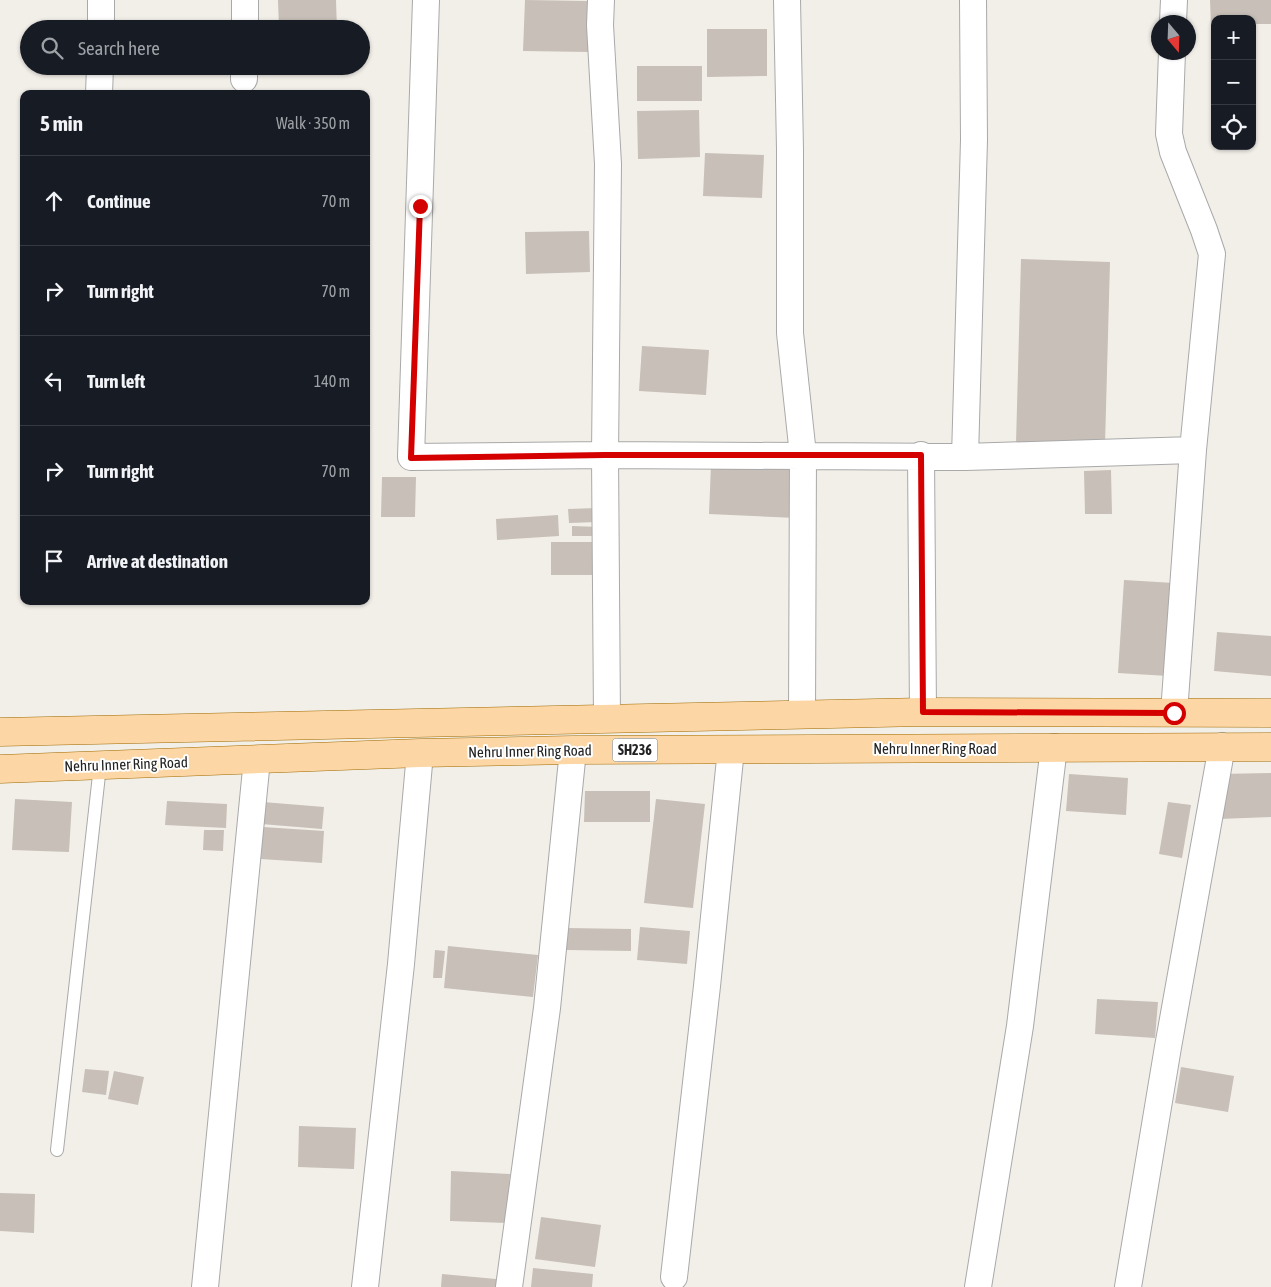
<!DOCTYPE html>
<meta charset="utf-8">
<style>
body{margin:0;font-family:"Asap Condensed",sans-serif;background:#20242c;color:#f1f3f6}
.controls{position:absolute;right:15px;top:15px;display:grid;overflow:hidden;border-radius:10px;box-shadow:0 1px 4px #0004}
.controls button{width:45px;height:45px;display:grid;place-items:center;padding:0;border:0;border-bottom:1px solid #363941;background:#171b24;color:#f1f3f6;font:25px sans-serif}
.compass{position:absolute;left:1151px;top:15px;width:45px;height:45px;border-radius:50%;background:#171b24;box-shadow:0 1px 4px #0004;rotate:161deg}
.stop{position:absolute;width:15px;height:15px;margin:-11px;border:4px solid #d40000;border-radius:50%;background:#fff}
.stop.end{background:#d40000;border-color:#fff;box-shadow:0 1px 5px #0008}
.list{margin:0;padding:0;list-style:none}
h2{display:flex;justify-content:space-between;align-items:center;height:65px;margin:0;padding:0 20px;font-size:21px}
h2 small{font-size:16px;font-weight:400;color:#9ea1a6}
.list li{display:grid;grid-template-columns:32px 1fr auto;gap:15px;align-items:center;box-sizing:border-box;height:90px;padding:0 20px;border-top:1px solid #363941}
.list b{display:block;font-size:19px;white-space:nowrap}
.list em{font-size:16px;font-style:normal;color:#9ea1a6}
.icon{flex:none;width:28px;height:28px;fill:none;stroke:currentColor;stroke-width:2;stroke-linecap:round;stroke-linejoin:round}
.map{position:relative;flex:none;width:1271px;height:1287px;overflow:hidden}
.search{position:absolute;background:#171b24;box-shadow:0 1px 4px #0004;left:20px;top:20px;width:350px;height:55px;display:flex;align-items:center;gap:12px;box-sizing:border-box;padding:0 18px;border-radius:28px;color:#9ea1a6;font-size:19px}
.panel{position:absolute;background:#171b24;box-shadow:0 1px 4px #0004;left:20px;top:90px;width:350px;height:515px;border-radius:10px}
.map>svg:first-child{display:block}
.building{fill:#c7bfb8}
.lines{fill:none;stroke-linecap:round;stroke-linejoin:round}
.service-casing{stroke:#a9a9a9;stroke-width:14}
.minor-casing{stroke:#a9a9a9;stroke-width:28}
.primary-casing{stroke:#a06b00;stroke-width:29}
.service{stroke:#fff;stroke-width:12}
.minor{stroke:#fff;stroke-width:26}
.primary{stroke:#fcd6a4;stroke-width:28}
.route{stroke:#d40000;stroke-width:6}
.labels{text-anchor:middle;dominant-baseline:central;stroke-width:4;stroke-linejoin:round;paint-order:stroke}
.shield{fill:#fff;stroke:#646464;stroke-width:1}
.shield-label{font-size:14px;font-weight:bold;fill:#222}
.street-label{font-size:15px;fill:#222;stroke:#fff}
</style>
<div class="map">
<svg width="1271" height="1287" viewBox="0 0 1271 1287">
<rect width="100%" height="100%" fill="#f2efe9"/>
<path class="building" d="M278,0H336L337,29H279Z
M525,0L589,1V52L523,51Z
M1210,0H1271V24H1252V19H1215V26H1211Z
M707,29H767V76L707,77Z
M637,66H702V101H637Z
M699,110L700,157L638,159L637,111Z
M705,153L764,155L762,198L703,196Z
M589,231L590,272L526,274L525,232Z
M1021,259L1110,262L1105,445L1016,443Z
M642,346L709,350L706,395L639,391Z
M711,465L799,469L796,518L709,514Z
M1111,470L1112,514H1085L1084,471Z
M382,477H416L415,517H381Z
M597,508V522L569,523L568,509Z
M558,515L559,536L497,540L496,519Z
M572,526L600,527V536H572Z
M551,542H593V575H551Z
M1124,580L1174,583L1168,676L1118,673Z
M1217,632L1271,636V676L1214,671Z
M1271,773V817L1219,819L1218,774Z
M1069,774L1128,778L1126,815L1066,811Z
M585,791H650V822H584Z
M15,799L72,802L69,852L12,850Z
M656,799L705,804L693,908L644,903Z
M167,801L227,804L226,828L165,825Z
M263,802L324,807L322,829L261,824Z
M1168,802L1191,805L1182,858L1159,854Z
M263,827L324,831L322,863L261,859Z
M204,830H224L223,851L203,850Z
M640,927L690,931L687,964L637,960Z
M566,928L631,929V951L566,950Z
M448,946L538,955L533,997L444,988Z
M435,950L445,951L442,978H433Z
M1097,999L1158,1002L1155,1038L1095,1034Z
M1181,1067L1234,1076L1228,1112L1175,1103Z
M85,1069L109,1071L106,1095L82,1092Z
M114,1071L144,1077L138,1105L108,1099Z
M299,1126L356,1128L354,1169L298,1167Z
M451,1171L510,1174L507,1223L450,1221Z
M0,1193L35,1194L34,1233L0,1231Z
M541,1217L601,1225L595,1267L535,1259Z
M533,1268L593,1274L592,1287H531Z
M442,1274L496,1279V1287H441Z"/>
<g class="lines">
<g class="service-casing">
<path id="service" d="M57,1150L100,766"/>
</g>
<g class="minor-casing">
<path id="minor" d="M426,0L411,457L605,455L965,457L1193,450L1174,713
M601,0L600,25L608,164L605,455L607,719
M787,0L790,149V333L803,455L802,715
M1173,22L1174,0
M101,29V0
M245,29V0
M1172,52L1169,134L1173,152L1204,230L1212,254L1193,450
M244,79V66
M99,94L100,66
M921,455L923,712
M965,457L974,140L973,0
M674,1277L707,986L731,749
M205,1287L257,759
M365,1287L401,964L420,753
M509,1287L547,1008L573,750
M978,1287L1020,1026L1054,747
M1128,1287L1168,1047L1222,746"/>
</g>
<g class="primary-casing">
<path id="primary" d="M0,732L923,712L1271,713
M0,769L420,753L573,750L1271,747"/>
</g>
<use href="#service" class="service"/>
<use href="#minor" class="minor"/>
<use href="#primary" class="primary"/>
</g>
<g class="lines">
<path class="route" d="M420,206L411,458L605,455H921L923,712L1174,713"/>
</g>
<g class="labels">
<rect class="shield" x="612.5" y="738.5" width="45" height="23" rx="4"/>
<g class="shield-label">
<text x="635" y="750">SH236</text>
</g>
<g class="street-label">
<text x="935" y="748">Nehru Inner Ring Road</text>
<text transform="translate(530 751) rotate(-1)">Nehru Inner Ring Road</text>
<text transform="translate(126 764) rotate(-2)">Nehru Inner Ring Road</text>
</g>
</g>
</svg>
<div class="controls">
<button>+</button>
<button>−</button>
<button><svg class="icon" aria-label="locate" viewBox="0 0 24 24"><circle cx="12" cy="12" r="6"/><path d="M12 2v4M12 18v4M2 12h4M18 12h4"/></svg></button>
</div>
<svg class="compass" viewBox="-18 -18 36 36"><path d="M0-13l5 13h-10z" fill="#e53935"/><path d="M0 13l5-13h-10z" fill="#9ea1a6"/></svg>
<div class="stop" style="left:1174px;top:713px"></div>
<div class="stop end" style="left:420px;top:206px"></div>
<div class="search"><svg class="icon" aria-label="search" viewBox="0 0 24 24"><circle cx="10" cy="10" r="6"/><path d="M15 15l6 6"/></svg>Search here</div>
<section class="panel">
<h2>5 min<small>Walk · 350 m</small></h2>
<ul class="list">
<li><svg class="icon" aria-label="ahead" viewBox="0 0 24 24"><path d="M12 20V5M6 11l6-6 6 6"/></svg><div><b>Continue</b></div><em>70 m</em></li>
<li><svg class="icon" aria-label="right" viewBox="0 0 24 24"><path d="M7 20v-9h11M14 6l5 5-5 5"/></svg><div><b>Turn right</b></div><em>70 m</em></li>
<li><svg class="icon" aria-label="left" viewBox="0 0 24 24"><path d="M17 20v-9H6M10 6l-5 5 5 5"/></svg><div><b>Turn left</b></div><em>140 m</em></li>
<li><svg class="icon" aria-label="right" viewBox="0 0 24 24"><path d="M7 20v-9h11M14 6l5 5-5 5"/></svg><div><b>Turn right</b></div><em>70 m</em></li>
<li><svg class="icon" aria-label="arrive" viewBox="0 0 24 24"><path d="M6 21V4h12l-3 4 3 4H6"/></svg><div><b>Arrive at destination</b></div></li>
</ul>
</section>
</div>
